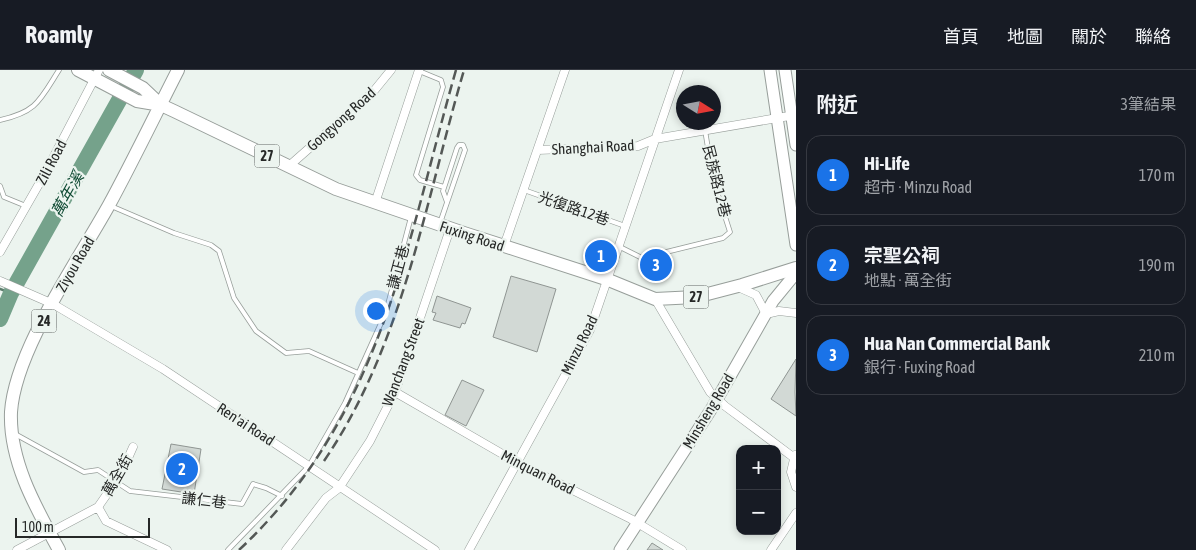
<!DOCTYPE html>
<html lang="zh-TW">
<meta charset="utf-8">
<style>
body{margin:0;font-family:"Asap Condensed","Noto Sans TC",sans-serif;background:#20242c;color:#f1f3f6}
.controls{position:absolute;right:15px;bottom:15px;display:grid;overflow:hidden;border-radius:10px;box-shadow:0 2px 8px #0003}
.controls button{width:45px;height:45px;display:grid;place-items:center;padding:0;border:0;border-bottom:1px solid #363941;background:#171b24;color:#f1f3f6;font:25px sans-serif}
.compass{position:absolute;left:676px;top:15px;width:45px;height:45px;border-radius:50%;background:#171b24;box-shadow:0 2px 8px #0003;rotate:101deg}
.scale{position:absolute;left:15px;bottom:12px;width:135px;box-sizing:border-box;padding-left:5px;border:2px solid #262827;border-top:0;font-size:14px;line-height:18px;white-space:nowrap;color:#262827;-webkit-text-stroke:4px #ecf4ef;paint-order:stroke}
.you{position:absolute;left:375px;top:240px;width:18px;height:18px;margin:-12px;border:4px solid #fff;border-radius:50%;background:#1a73e8;box-shadow:0 0 0 8px #1a73e833}
.badge{display:grid;place-items:center;width:32px;height:32px;border-radius:50%;background:#1a73e8;color:#fff;font-size:16px;font-weight:700}
.pin{position:absolute;translate:-50% -50%;border:2px solid #fff;box-shadow:0 1px 5px #0006}
.list{margin:0;padding:0;list-style:none}
h2{display:flex;justify-content:space-between;align-items:center;height:65px;margin:0;padding:0 20px;font-size:21px}
h2 small{font-size:16px;font-weight:400;color:#9ea1a6}
.list li{display:grid;grid-template-columns:32px 1fr auto;gap:15px;align-items:center;box-sizing:border-box;height:80px;margin:0 10px 10px;padding:0 10px;border:1px solid #363941;border-radius:15px}
.list b{display:block;font-size:19px;white-space:nowrap}
.list p{margin:0;font-size:16px;white-space:nowrap;color:#9ea1a6}
.list em{font-size:16px;font-style:normal;color:#9ea1a6}
.map{position:relative;flex:none;width:796px;height:480px;overflow:hidden}
header{display:flex;align-items:center;gap:30px;box-sizing:border-box;height:70px;padding:0 25px;background:#171b24;border-bottom:1px solid #363941}
header strong{font-size:24px}
nav{display:flex;gap:28px;margin-inline-start:auto;font-size:18px}
main{display:flex}
aside{flex:1;background:#171b24}
.map>svg:first-child{display:block}
.lines{fill:none;stroke-linecap:round;stroke-linejoin:round}
.stream{stroke:#5d7d6d;stroke-width:2.5}
.river{stroke:#75a28b;stroke-width:16}
.building{fill:#d2d9d5;stroke:#8f9592}
.lane-casing{stroke:#979e9a;stroke-width:5.5}
.street-casing{stroke:#979e9a;stroke-width:9}
.secondary-casing{stroke:#979e9a;stroke-width:13}
.primary-casing{stroke:#979e9a;stroke-width:14}
.lane{stroke:#fff;stroke-width:4}
.street{stroke:#fff;stroke-width:8}
.secondary{stroke:#fff;stroke-width:11}
.primary{stroke:#fff;stroke-width:12}
.rail{stroke:#545856;stroke-width:2.5;stroke-dasharray:10 5;stroke-linecap:butt}
.labels{text-anchor:middle;dominant-baseline:central;stroke-width:4.5;stroke-linejoin:round;paint-order:stroke}
.shield{fill:#ecf4ef;stroke:#616563;stroke-width:1}
.shield-label{font-size:14px;font-weight:bold;fill:#262827}
.street-label{font-size:15px;fill:#262827;stroke:#ecf4ef}
.water-label{font-size:16px;font-style:italic;fill:#104b34;stroke:#ecf4ef}
</style>
<header>
<strong>Roamly</strong>
<nav><a>首頁</a><a>地圖</a><a>關於</a><a>聯絡</a></nav>
</header>
<main>
<div class="map">
<svg width="796" height="480" viewBox="0 0 796 480">
<rect width="100%" height="100%" fill="#ecf4ef"/>
<g class="lines">
<path class="stream" d="M0,219L11,223"/>
<path class="river" d="M0,249L11,223L136,0"/>
</g>
<path class="building" d="M511,206L556,219L537,282L493,267Z
M437,226L471,238L465,254L462,253L460,258L433,250L436,243L432,242Z
M796,289L795,322L796,346L771,329Z
M462,310L484,320L466,356L445,345Z
M171,374L201,379L194,424L162,419Z
M652,473L663,480H647Z"/>
<g class="lines">
<g class="lane-casing">
<path id="lane" d="M419,1L441,10L443,17L416,105L420,110L444,117
M0,50C37,42 40,30 59,0
M0,116L4,127L26,136
M524,120L625,156
M111,136L174,163L211,175L219,181L234,228L256,261L286,283L309,281L358,303
M440,153L465,80L463,75H459L457,78L443,121L447,132
M618,176L642,188L723,168L730,162L713,109L705,60
M15,364L84,402L98,400L130,421L242,434L253,414L266,418L282,426
M228,480L309,396L345,333L386,242L411,147"/>
</g>
<g class="street-casing">
<path id="street" d="M538,80L638,76L655,69L795,45
M289,96L373,22L391,0
M375,133L419,0
M504,176L565,0
M0,182L43,107L99,0
M0,211L53,234L163,299L435,480
M738,217L756,225L766,244L779,241L796,243
M655,229L710,322L725,336L793,387
M395,322L518,393L631,449L682,480
M795,385L791,402L796,417
M98,437L106,451L167,480
M17,480L98,437L121,404L133,377
M286,480L326,428L339,418L370,371L395,322L450,159
M469,480L590,260L679,0
M771,480L796,443"/>
</g>
<g class="secondary-casing">
<path id="secondary" d="M770,0L796,175
M785,0L796,75
M620,480L712,338L773,231L796,203"/>
</g>
<g class="primary-casing">
<path id="primary" d="M78,0L137,31L161,35L174,41L336,119L464,163L606,209L655,229L696,227L742,215L796,198
M109,0L143,18L161,35
M59,480C36,438 9,391 11,342C15,280 78,191 109,135C133,91 155,45 178,0"/>
</g>
<use href="#lane" class="lane"/>
<use href="#street" class="street"/>
<use href="#secondary" class="secondary"/>
<use href="#primary" class="primary"/>
<path class="rail" d="M324,391C403,275 425,133 464,0
M239,480C382,346 405,178 456,0"/>
</g>
<g class="labels">
<g class="shield">
<rect x="254.5" y="74.5" width="25" height="23" rx="4"/>
<rect x="683.5" y="215.5" width="25" height="23" rx="4"/>
<rect x="31.5" y="239.5" width="25" height="23" rx="4"/>
</g>
<g class="shield-label">
<text x="267" y="86">27</text>
<text x="696" y="227">27</text>
<text x="44" y="251">24</text>
</g>
<g class="street-label">
<text transform="translate(341 49) rotate(-42)">Gongyong Road</text>
<text transform="translate(593 77) rotate(-3)">Shanghai Road</text>
<text transform="translate(51 92) rotate(-62)">Zili Road</text>
<text transform="translate(717 111) rotate(76)">民族路12巷</text>
<text transform="translate(574 138) rotate(19)">光復路12巷</text>
<text transform="translate(472 166) rotate(18)">Fuxing Road</text>
<text transform="translate(75 194) rotate(-60)">Ziyou Road</text>
<text transform="translate(398 197) rotate(-75)">謙正巷</text>
<text transform="translate(579 275) rotate(-64)">Minzu Road</text>
<text transform="translate(403 292) rotate(-69)">Wanchang Street</text>
<text transform="translate(708 341) rotate(-59)">Minsheng Road</text>
<text transform="translate(246 354) rotate(33)">Ren'ai Road</text>
<text transform="translate(538 402) rotate(27)">Minquan Road</text>
<text transform="translate(117 405) rotate(-60)">萬全街</text>
<text transform="translate(204 430) rotate(7)">謙仁巷</text>
</g>
<g class="water-label">
<text transform="translate(67 124) rotate(-61)">萬年溪</text>
</g>
</g>
</svg>
<div class="controls">
<button>+</button>
<button>−</button>
</div>
<svg class="compass" viewBox="-18 -18 36 36"><path d="M0-13l5 13h-10z" fill="#e53935"/><path d="M0 13l5-13h-10z" fill="#9ea1a6"/></svg>
<div class="scale">100 m</div>
<div class="you"></div>
<div class="pin badge" style="left:601px;top:186px">1</div>
<div class="pin badge" style="left:182px;top:399px">2</div>
<div class="pin badge" style="left:656px;top:195px">3</div>
</div>
<aside>
<h2>附近<small>3筆結果</small></h2>
<ul class="list">
<li><span class="badge">1</span><div><b>Hi-Life</b><p>超市 · Minzu Road</p></div><em>170 m</em></li>
<li><span class="badge">2</span><div><b>宗聖公祠</b><p>地點 · 萬全街</p></div><em>190 m</em></li>
<li><span class="badge">3</span><div><b>Hua Nan Commercial Bank</b><p>銀行 · Fuxing Road</p></div><em>210 m</em></li>
</ul>
</aside>
</main>
